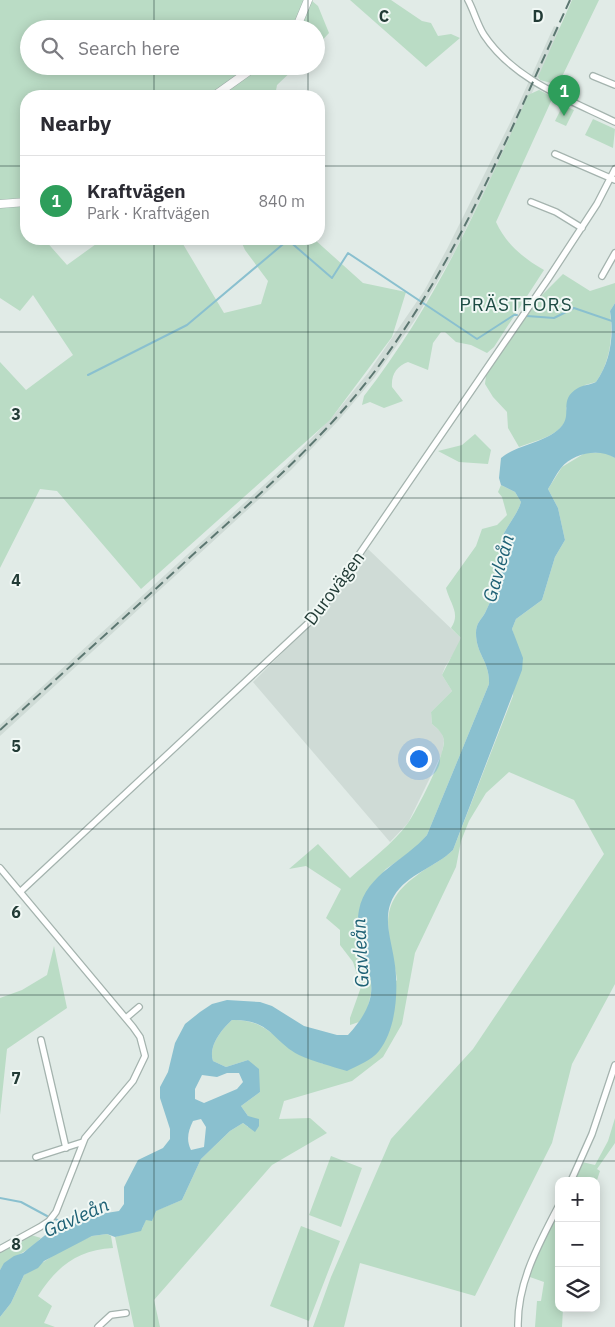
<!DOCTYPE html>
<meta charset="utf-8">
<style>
body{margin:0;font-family:"IBM Plex Sans",sans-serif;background:#f2f2f3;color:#2b2b33}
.controls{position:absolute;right:15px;bottom:15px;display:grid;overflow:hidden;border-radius:10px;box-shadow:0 2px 12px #0003}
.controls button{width:45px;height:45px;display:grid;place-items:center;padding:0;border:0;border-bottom:1px solid #e1e1e2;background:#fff;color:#2b2b33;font:25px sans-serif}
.you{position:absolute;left:418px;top:758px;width:18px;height:18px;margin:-12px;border:4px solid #fff;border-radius:50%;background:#1a73e8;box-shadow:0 0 0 8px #1a73e833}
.badge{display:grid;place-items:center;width:32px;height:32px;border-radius:50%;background:#1a73e8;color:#fff;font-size:16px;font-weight:700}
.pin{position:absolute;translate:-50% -41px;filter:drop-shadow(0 1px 2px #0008)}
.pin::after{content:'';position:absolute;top:26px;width:18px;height:15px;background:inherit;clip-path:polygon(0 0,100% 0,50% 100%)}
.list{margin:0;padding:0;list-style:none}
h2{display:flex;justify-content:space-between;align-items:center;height:65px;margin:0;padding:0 20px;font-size:21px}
h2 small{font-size:16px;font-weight:400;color:#7c7c81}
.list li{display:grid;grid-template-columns:32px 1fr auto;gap:15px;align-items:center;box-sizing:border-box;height:90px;padding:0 20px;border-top:1px solid #e1e1e2}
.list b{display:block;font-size:19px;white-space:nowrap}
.list p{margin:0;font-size:16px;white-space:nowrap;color:#7c7c81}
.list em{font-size:16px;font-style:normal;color:#7c7c81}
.icon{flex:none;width:28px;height:28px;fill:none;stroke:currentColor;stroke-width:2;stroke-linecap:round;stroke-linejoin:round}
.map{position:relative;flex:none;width:615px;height:1327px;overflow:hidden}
.search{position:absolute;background:#fff;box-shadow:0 2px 12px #0003;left:20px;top:20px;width:305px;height:55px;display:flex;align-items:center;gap:12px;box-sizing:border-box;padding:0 18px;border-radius:28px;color:#7c7c81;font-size:19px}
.panel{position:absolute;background:#fff;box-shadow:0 2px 12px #0003;left:20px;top:90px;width:305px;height:155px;border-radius:20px}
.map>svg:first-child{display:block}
.built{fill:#cfdbd6}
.green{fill:#badcc5}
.water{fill:#8ac0cf;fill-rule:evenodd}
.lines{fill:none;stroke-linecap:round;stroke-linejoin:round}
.stream{stroke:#8ac0cf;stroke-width:2}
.minor-casing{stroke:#a4b3ae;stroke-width:8}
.tertiary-casing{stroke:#a4b3ae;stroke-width:9}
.minor{stroke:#fff;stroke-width:5.5}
.tertiary{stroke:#fff;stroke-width:8}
.rail{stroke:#5c7771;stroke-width:2;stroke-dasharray:10 5;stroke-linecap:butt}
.grid{fill:none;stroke:#223b36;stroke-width:1;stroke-opacity:0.55}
.labels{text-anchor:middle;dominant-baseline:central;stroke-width:4;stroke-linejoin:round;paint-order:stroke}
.street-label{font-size:18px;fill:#223b36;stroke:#f1f8f5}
.neighbourhood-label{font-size:19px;letter-spacing:1px;fill:#1e4c44;stroke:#f1f8f5}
.water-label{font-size:19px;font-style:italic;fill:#1e6175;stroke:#f1f8f5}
.grid-label{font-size:16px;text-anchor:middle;font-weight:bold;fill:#223b36;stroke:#f1f8f5;stroke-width:4;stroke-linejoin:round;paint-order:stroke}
</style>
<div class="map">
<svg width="615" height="1327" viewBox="0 0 615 1327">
<rect width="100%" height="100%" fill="#e1ebe7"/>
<path class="built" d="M554,26L561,29L517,126L454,253L415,320L374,378L338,421L291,470L0,736V725L286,465L333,416L368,373L424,291L447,249L510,123Z
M368,549L461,638L460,644L445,667L442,675L452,691L431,712L432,724L442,733L444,741L442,753L408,823L390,842L253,682L325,610Z"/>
<path class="green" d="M0,0H311L318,6L329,33L316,47V29H29V66H297L277,85L275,96H26V239H44L67,265L103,239H180L224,313L261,304L268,281L245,250L240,239H314L363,283L406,292L392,337L330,420L141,589L57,491L40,489L0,568V362L26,390L73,355L33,295L20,311L0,298Z
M350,0H391L422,21L431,23L438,36L451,34L460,38L426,67Z
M572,0H599L558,85L540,80L538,77Z
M539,90L553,97L496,222C506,244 523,258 544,270L494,347L487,353L471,345L456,342L445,332H441L433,343L428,370L408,362C397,366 391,374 392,387L403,401L384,408L370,402L362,405L364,396C435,305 482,200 528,95Z
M563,105L574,110L566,126L555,121Z
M593,119L615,129L613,148L585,135Z
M563,274L590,291L615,283V303L610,311C613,335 611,361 596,382L585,385L566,408L568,416C561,436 537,440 519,447L508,428L507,412L493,397L485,384L486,375L540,297Z
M475,434L491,450L488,464L459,462L438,451L462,445Z
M585,453H606L615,458V984L572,1064L552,1143L475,1296L360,1263L344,1327H313L331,1277L391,1139L473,1049L604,854L574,800L509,772L486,793L469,821L461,841L456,867L415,953L402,1024L383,1057L352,1081L284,1101L279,1119L310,1118L327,1133L272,1165L154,1300L160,1327H134L115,1237L142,1229L146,1219L152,1220L155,1211L182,1200L201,1159L230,1131L243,1123L248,1127V1116L241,1106L260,1092L248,1060L226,1067L213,1061C208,1046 222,1029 232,1020C259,1020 265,1029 285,1043C296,1051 311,1057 323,1064L397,980C391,936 373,907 416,876C428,866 442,861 453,850L513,696L516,642L512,629L516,619L542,600L555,557L565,540L558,508L548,489L562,467Z
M501,485L515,492L521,502C517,515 509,523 503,535C501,541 503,563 501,573C497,585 491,601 485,613C481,620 476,623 476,633C476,655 490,661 489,684L427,835L416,848L386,869L370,887L361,949L372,976L371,993L367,1011L359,1022L350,1025V1018L361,987L353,962L340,945V930L326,918L341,889L306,866L289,869L318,844L350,878C369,861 393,844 408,823C418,808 443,759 444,742C444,734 438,729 432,724L431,712L452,691L442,675L461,638L451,628C461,613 450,604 446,588L476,546L482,529L497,525L507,515L502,497L498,492Z
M54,946L67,1008L7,1049L0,1115V998L22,990L47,975Z
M615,1118V1143L597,1169L600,1171L596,1183V1181H573L582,1162L595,1165L608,1141Z
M331,1156L362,1168L341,1227L309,1215Z
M559,1209V1308H563L562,1327H535L537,1301H541L544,1282L527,1276Z
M301,1226L340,1241L309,1321L270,1306Z
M107,1234L111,1236L113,1248C78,1250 57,1266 38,1296L52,1306L44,1323L55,1327H0V1317L11,1303L24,1275L63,1249L92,1236Z
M31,1235L41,1238C36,1243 31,1248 25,1251C15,1258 7,1258 0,1270V1250Z"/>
<path class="water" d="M615,303V458C599,448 573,453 561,468C556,474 552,483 548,489L558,508L565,540L555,557L542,600L516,619L512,629L523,658L522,670L453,850C436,867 407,874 394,896C382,916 391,939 394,959C399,987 397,1028 379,1051C372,1060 357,1066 347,1071C331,1066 314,1062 299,1055C272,1041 271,1019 232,1020C222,1029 208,1046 213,1061L226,1067L248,1060L259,1069L260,1092L241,1106L248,1116L259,1119V1126L255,1132L243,1123L230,1131L201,1159L182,1200L156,1211L152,1221L146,1220L141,1231L115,1237L107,1234L92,1236L44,1261L38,1268L24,1275L11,1303L0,1317V1270L4,1263L14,1256L23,1253L49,1232L100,1214L119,1211L124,1204V1187L138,1160L163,1148L170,1139V1129L160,1098V1087L168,1072L175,1043L185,1024L200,1012L212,1004L227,1000L260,1002L272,1006L304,1026L337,1035H348C399,980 349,962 359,910C366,874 406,860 427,835L489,684C490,661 476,655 476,633C476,623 481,620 485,613C491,601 497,585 501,573C503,563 501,541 503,535C509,523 517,515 521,502L515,492L501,485L499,478L501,458C518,444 543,444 560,428C574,415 557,400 578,388C583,385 590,385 596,382C611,361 614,335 610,311ZM227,1073H239L243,1082L237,1089L204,1103L195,1099V1089L202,1075L217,1077ZM201,1119L206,1127L204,1147L191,1150C186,1140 188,1131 193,1121Z"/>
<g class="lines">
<path class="stream" d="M527,316L554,318L574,308L615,322
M88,375L187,325L288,240L332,278L348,253L477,339L514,315H517
M0,1198L21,1202L47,1216
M55,1219L72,1226"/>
<g class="minor-casing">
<path id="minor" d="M468,0C474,11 477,24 484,35C514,80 568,99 615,122
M593,76L615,85
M555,154L615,180
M531,202L556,212L582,228
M602,276L615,253
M0,868L133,1027L140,1037L145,1056L133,1081L85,1138L56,1212L49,1221L40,1227L0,1249
M20,892L319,613L548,279L597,204L615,169
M126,1018L139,1007
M41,1040L66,1148
M36,1157L83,1142
M571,1181L592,1134L615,1065
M98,1327L111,1315L126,1313
M518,1327C517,1282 539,1244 559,1205"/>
</g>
<g class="tertiary-casing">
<path id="tertiary" d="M296,29L308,0
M214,96L256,66
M0,204L26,202"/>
</g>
<use href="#minor" class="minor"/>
<use href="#tertiary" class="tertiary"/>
<path class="rail" d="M0,730C66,670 133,610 199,549C260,494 322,440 372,375C458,262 511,128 570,0"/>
</g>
<path class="grid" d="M154,0V29M308,0V29M461,0V1327M154,66V96M308,66V96M0,166H26M319,166H615M154,239V1327M308,239V1327M0,332H615M0,498H615M0,664H615M0,829H615M0,995H615M0,1161H615"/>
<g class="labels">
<g class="street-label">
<text transform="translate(334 588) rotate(-53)">Durovägen</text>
</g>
<g class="neighbourhood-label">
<text x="516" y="304">PRÄSTFORS</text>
</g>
<g class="water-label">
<text transform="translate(498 568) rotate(-74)">Gavleån</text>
<text transform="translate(360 953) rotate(-93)">Gavleån</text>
<text transform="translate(76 1217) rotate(-24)">Gavleån</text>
</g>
</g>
<g class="grid-label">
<text x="384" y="22">C</text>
<text x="538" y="22">D</text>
<text x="16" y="420">3</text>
<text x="16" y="586">4</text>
<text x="16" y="752">5</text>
<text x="16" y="918">6</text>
<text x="16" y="1084">7</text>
<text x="16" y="1250">8</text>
</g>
</svg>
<div class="controls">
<button>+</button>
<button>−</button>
<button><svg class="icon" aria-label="layers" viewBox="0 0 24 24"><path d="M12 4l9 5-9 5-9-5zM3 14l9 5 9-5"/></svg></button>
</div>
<div class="you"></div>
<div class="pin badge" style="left:564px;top:116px;background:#2e9e5b">1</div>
<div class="search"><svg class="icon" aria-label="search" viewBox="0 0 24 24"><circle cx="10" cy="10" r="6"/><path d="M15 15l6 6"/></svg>Search here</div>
<section class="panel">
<h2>Nearby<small></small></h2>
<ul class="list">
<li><span class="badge" style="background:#2e9e5b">1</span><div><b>Kraftvägen</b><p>Park · Kraftvägen</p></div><em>840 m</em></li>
</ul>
</section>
</div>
